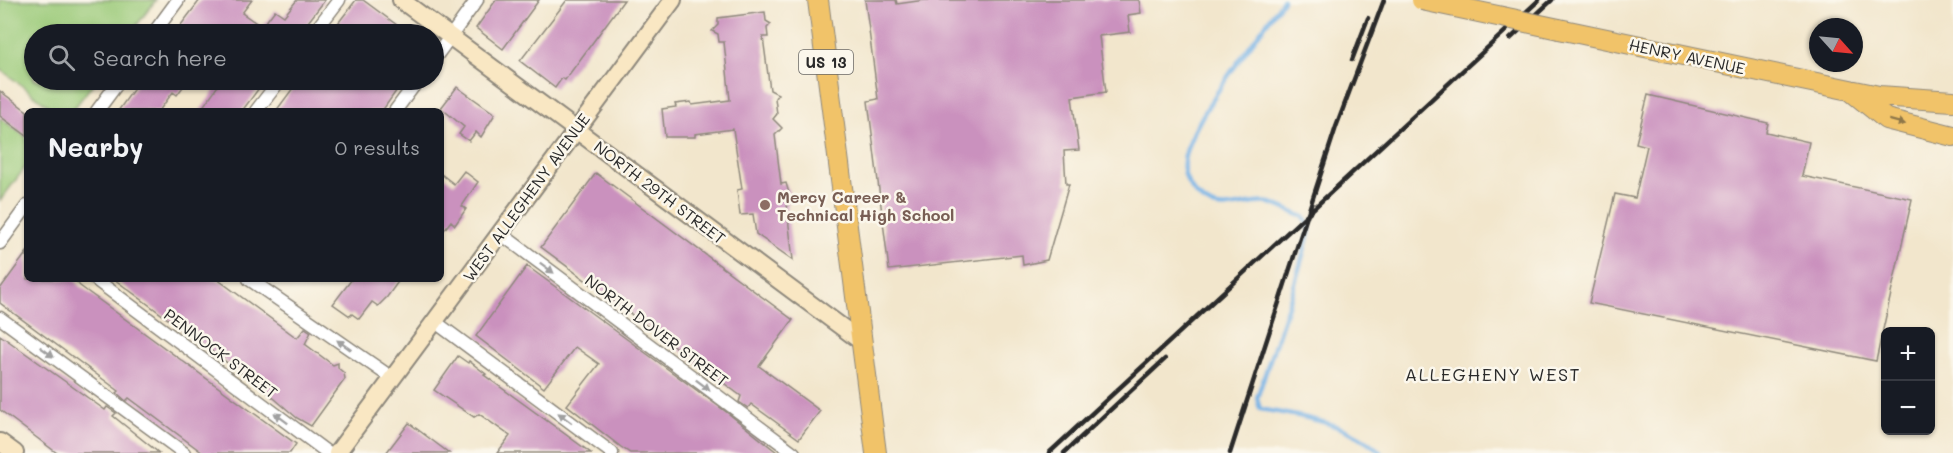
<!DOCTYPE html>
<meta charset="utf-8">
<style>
body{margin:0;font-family:Mali,sans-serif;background:#20242c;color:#f1f3f6}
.controls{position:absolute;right:18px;bottom:18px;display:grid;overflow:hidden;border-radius:9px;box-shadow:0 2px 4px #0004}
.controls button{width:54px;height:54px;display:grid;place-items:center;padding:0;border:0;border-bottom:2px solid #363941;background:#171b24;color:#f1f3f6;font:30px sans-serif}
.compass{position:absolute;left:1809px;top:18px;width:54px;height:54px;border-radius:50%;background:#171b24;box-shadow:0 2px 4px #0004;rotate:117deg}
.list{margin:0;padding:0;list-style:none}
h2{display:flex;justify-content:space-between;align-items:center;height:78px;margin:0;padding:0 24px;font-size:26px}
h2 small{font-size:20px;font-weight:400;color:#9ea1a6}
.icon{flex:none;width:33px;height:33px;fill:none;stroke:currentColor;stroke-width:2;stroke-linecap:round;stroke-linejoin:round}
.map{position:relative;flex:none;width:1953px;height:453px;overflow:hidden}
.search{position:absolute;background:#171b24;box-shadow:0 2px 4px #0004;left:24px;top:24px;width:420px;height:66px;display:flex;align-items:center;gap:15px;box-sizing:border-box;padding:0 21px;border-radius:33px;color:#9ea1a6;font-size:22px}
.panel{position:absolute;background:#171b24;box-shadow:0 2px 4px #0004;left:24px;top:108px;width:420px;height:174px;border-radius:9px}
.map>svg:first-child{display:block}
.green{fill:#9bca79;stroke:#637a52;stroke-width:1.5}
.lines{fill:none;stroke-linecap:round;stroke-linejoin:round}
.stream{stroke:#72b0e5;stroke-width:4.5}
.building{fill:#ca91be}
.street-casing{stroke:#8e887c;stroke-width:15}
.secondary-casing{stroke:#8e887c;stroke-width:20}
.primary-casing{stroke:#8e887c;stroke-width:22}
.street{stroke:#fff;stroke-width:12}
.secondary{stroke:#f9e7c3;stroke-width:16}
.primary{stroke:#f1c369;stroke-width:20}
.rail{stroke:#2b2b2b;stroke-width:4.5}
.primary-bridge-casing{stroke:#8e887c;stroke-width:22;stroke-linecap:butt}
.primary-bridge{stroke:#f1c369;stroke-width:20}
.oneway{fill:#8e774a}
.oneway2{fill:#a0a0a0}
.education-dot{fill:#8d6e63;stroke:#fbf7ec;stroke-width:2}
.labels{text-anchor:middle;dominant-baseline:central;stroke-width:5;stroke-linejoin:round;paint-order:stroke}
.shield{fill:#fbf7ec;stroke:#696865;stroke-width:1.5}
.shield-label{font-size:15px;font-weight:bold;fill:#2b2b2b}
.street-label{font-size:16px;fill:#2b2b2b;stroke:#fbf7ec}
.education-label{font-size:16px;font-weight:bold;fill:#785e54;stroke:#fbf7ec;text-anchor:start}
.neighbourhood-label{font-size:18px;letter-spacing:1.5px;fill:#2b2b2b;stroke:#fbf7ec}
</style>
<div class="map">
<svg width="1953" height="453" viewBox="0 0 1953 453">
<rect width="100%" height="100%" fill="#fbf7ec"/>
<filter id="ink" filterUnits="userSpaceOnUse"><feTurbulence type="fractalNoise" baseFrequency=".0167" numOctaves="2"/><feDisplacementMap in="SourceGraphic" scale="12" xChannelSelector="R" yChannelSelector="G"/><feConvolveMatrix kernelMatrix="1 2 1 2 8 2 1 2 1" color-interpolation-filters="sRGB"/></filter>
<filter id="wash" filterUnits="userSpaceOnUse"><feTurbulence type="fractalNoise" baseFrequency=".008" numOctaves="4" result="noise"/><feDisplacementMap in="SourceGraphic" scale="24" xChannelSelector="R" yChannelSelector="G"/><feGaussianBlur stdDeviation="1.35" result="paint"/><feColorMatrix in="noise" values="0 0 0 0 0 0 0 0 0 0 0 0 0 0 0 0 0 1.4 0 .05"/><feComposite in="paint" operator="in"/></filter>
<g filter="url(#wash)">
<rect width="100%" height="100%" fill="#f2e6cc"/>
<path class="green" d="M0,0H156L130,34H34V80H96L72,111H55L0,69Z
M0,118L27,138V165L0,201Z"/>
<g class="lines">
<path class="stream" d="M1283,0C1261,34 1178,132 1184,170C1186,185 1198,199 1211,205C1227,213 1252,199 1270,203C1281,206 1293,213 1304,217L1310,230L1292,294L1257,398L1260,409C1299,416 1351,423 1381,453"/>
</g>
<g id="blocks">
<path class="building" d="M200,0H252L242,13L262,27L275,10L284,16L297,0H325L299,34H174Z
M356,0H363L409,34H333L339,22Z
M496,0H539L503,49L476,28Z
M567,0H624L565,80L562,78L555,88L520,61Z
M865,0H896L897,4L925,0H1139L1141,13L1128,15L1130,32L1099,36L1106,92L1072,97L1079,150L1064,151L1066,184H1069L1047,260L1023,265L1022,255L889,270L868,101L878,99Z
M765,12L766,21L771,24L767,28L768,37H763L770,90L778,94L775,98L777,114L773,119L782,128L775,135L781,184L786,183L789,193L787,209L793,260L756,234L753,214L740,215L737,190L742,189L733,129L695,134V137H665L662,109L676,107L675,104L691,102L692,105L730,100L724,42H719L718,34L712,31L718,25V18Z
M140,80H188L177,95L173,92L159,111H118Z
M222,80H265L242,111H200Z
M299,80H404L382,111H276Z
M457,87L495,114L481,137L476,132L469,141L459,134L464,127L441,108Z
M0,91L27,111V136L0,116Z
M1648,95L1768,123L1766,132L1809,142L1802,176L1912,199L1876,361L1589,303L1615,194L1635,198L1647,146L1636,143Z
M464,171L478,182L462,206L466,209L455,225L451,221L441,234V174L454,184Z
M596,173L793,320L759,366L820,411L799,439L751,404L748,408L739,402L741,396L541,247Z
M27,252V279H74L80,286L296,444L290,453H203L129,398L126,401L117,393L119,391L0,303V289Z
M527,266L729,414L778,453H630L621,447L567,405L599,364L575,347L544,388L476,336Z
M114,279H217L297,338L305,328L311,332L305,344L333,365L338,363V368L344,373L345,379L311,426L297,418L268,393Z
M352,279H400L387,297L378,306L372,302L359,319L352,314L350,316L333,304Z
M0,335L105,410L107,407L116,413L113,416L159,453H57L0,410Z
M458,356L468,363L469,361L486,374L484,375L591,453H497L510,436L479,414L474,417L434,390Z
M409,423L449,453H386Z"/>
</g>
</g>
<g filter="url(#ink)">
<use href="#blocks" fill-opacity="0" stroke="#8e887c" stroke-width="1.5"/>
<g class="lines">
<g class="street-casing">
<path id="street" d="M153,34L178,0
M313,34L339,0
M434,59L477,0
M97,111L120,80
M256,111L280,80
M395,111L418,80
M500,233L794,453
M0,243L27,206
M95,279L328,453
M249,279L392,378
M0,318L184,453
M434,321L612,453"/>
</g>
<g class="secondary-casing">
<path id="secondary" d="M401,0L862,342
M0,442L15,453
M337,453L673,0"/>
</g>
<g class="primary-casing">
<path id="primary" d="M818,0L876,453
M1559,29L1850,90L1879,96L1953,101
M1850,90L1886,119L1953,136"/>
</g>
<use href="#street" class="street"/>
<use href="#secondary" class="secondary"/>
<use href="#primary" class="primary"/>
<path class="rail" d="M1510,39L1552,0
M1352,60L1368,18
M1049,453L1539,0
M1064,453L1165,359
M1230,453L1336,127L1384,0"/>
<g class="primary-bridge-casing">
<path id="primary-bridge" d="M1422,0L1559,29"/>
</g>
<use href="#primary-bridge" class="primary-bridge"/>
</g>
<defs><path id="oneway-solid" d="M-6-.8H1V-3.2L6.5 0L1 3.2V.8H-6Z" transform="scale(1.5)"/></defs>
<use class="oneway" href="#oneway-solid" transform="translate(1897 122) rotate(15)"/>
<g class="oneway2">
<use href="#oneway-solid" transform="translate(547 268) rotate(37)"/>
<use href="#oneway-solid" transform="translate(344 345) rotate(-145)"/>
<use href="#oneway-solid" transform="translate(47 352) rotate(36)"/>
<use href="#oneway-solid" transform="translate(703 385) rotate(37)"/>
<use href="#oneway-solid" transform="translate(281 418) rotate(-143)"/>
<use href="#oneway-solid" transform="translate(565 418) rotate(-143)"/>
</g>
</g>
<circle class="education-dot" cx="765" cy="205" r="6"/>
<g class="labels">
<rect class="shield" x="799" y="50" width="54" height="24" rx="4.5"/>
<g class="shield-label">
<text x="826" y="62">US 13</text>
</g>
<g class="street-label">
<text transform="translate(1687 56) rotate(12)">HENRY AVENUE</text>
<text transform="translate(660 192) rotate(37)">NORTH 29TH STREET</text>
<text transform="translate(526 197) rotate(-54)">WEST ALLEGHENY AVENUE</text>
<text transform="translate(657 330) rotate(37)">NORTH DOVER STREET</text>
<text transform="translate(221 353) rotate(37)">PENNOCK STREET</text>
</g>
<g class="education-label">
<text x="777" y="196">Mercy Career &amp;<tspan x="777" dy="18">Technical High School</tspan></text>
</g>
<g class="neighbourhood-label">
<text x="1493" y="374">ALLEGHENY WEST</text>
</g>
</g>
</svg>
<div class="controls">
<button>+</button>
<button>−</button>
</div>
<svg class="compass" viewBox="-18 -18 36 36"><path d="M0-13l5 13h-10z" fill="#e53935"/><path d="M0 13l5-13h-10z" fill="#9ea1a6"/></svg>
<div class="search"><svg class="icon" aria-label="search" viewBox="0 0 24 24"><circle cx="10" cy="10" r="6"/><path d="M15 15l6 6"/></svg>Search here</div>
<section class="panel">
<h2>Nearby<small>0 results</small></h2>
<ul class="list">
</ul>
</section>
</div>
